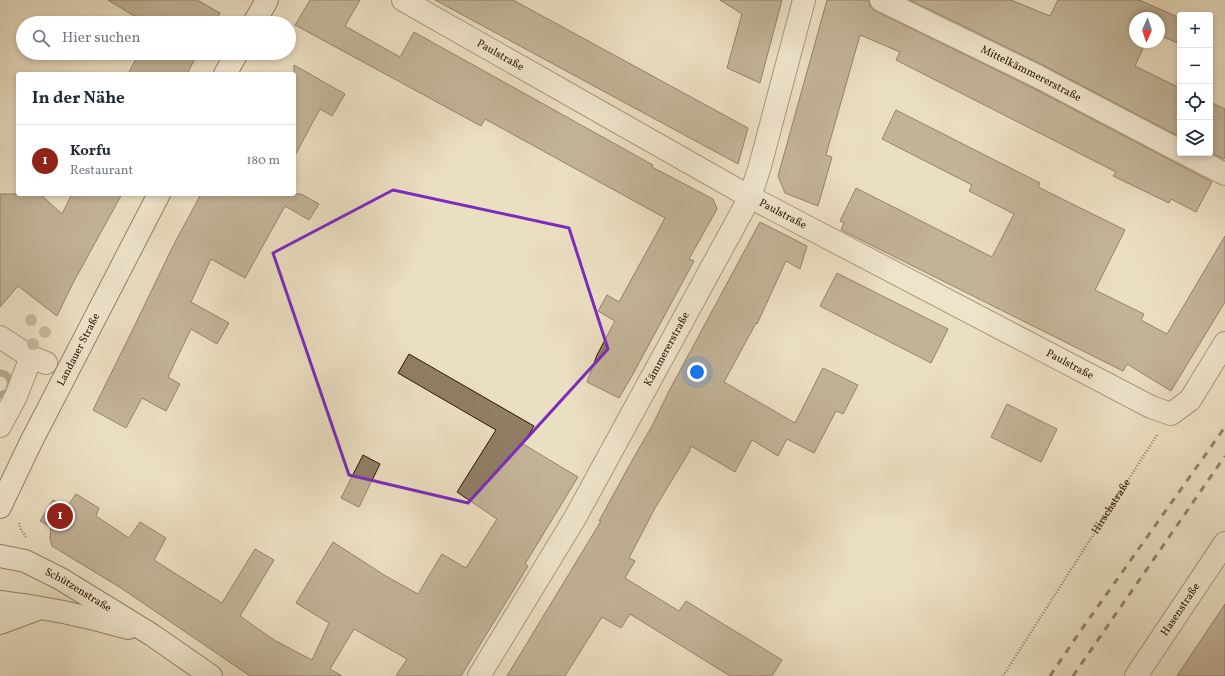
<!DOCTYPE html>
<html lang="de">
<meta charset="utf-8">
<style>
body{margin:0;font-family:Vollkorn,serif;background:#f2f2f3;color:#1f2937}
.controls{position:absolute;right:12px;top:12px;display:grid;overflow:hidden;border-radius:4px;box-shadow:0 2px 6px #0003}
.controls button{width:36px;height:36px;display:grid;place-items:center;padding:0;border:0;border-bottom:1px solid #e0e1e3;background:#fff;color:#1f2937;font:20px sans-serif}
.compass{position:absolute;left:1129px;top:12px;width:36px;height:36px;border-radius:50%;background:#fff;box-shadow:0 2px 6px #0003;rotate:183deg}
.you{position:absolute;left:697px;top:372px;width:14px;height:14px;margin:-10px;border:3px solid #fff;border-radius:50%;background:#1a73e8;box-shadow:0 0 0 6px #1a73e833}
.badge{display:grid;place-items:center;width:26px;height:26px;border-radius:50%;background:#8f2418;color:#fff;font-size:13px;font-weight:700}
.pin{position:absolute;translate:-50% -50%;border:2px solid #fff;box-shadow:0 1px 4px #0006}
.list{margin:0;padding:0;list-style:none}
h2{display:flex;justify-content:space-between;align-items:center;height:52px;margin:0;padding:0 16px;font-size:17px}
h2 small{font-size:13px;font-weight:400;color:#747a83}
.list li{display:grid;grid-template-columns:26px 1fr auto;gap:12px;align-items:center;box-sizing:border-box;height:72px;padding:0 16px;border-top:1px solid #e0e1e3}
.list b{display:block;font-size:15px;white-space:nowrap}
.list p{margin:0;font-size:13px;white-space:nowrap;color:#747a83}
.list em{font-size:13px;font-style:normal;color:#747a83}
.icon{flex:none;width:22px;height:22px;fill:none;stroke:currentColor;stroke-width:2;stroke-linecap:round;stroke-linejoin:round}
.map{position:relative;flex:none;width:1225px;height:676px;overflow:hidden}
.search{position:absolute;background:#fff;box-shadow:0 2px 6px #0003;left:16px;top:16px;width:280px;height:44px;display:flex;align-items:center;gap:10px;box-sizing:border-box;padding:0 14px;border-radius:22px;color:#747a83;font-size:15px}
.panel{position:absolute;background:#fff;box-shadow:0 2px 6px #0003;left:16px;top:72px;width:280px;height:124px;border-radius:4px}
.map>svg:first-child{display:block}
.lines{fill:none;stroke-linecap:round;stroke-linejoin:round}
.stream{stroke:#78644d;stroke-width:7}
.building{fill:#907e65;stroke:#2d1400}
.street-casing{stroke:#5c4730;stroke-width:24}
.secondary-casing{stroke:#2d1400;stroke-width:24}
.path{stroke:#2d1400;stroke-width:2.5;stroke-dasharray:1 2;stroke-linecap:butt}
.street{stroke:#f2ead7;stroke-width:22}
.secondary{stroke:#f2ead7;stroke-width:22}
.rail{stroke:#2d1400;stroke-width:3;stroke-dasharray:7 7;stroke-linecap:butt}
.tree{fill:#9c8b72}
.marked{fill:none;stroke:#7b2cbf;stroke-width:3;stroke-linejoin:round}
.labels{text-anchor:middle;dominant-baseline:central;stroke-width:3;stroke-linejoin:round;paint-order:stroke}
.street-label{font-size:11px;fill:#2d1400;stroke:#f2ead7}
</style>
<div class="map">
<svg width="1225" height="676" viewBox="0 0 1225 676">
<rect width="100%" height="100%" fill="#ebdfc2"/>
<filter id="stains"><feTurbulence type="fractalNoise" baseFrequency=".005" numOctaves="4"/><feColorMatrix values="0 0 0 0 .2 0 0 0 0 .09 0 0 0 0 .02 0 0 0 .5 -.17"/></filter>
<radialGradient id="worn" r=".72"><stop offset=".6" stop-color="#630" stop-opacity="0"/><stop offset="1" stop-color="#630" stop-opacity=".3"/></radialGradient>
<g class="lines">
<path class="stream" d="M0,373C11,374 12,383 8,392L0,395"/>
</g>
<path class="building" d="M108,0H197L220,13L214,23H146Z
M310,0H360L345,26L400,57L414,32L653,165L652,167L713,199L717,209L689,259L694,261L633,374L619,398L587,382L597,355L615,321L598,311L607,295L619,302L665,218L485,119L481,126L295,25Z
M435,0H513L748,128L738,164Z
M720,0H782L760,83L727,68L742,14Z
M827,0H869L870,7L876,11L1031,87L1212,182L1196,212L1171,199L1169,203L1113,176L1116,172L896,60L900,52L860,35L826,155L832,157L818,206L785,193L778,176Z
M910,0H1011L1050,16L1058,0H1139L1180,18V44L1159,35V18H1135V42H1146L1135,66L1180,88V137L1043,65Z
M139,53H198L187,74H128Z
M294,65L345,94L332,116L320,109L294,157Z
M1210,102L1225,109V157L1224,159L1210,152Z
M896,110L1040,183L1038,187L1125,230L1095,290L1144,314L1141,320L1167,334L1225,236V302L1171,391L1127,364L1123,371L841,230L844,223L840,221L856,188L992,257L1014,214L969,191L972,185L882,139Z
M0,194H40L62,214L72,194H122L73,283L57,316L18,286L0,307Z
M201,194H301L319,204L309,220L285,206L245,278L211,259L191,302L229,323L217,344L191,329L168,377L180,384L166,411L142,398L126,428L93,410L134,327L173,246Z
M760,222L807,246L800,269L786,261L757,324L756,323L724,382L795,423L823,368L858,385L843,414L836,411L814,453L787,439L778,456L752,440L735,472L691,446L689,452L655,508L629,558L635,561L625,578L679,611L686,601L782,660L772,676H730L630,614L621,628L602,617L565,676H507L601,521H599L634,457L652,426L669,391Z
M837,273L948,329L931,363L820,306Z
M409,354L534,426L523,444L578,477L525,564L528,566L461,676H396L407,659L354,629L330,669L342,676H250L121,588L52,546L50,538L51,527L40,521L53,500L66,508L76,494L99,508L96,516L129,538L140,522L166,538L154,560L222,603L255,549L274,560L240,616L274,640L312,660L329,623L296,603L333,542L384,575L418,594L442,554L466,568L497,519L457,492L496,430L398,373Z
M1007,404L1057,429L1041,462L991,437Z
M363,455L380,464L359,507L341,498Z
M1225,604V676H1177Z"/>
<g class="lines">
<g class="street-casing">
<g id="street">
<path id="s2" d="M403,0L750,197L1151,407L1171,414L1190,400L1225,343"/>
<path id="s3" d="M881,0L1037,76L1180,151"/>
<path d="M1184,153L1225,174"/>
<path d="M0,337L31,357L46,363"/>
<path d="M0,426L16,396L31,357"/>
<path id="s4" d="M479,676L575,518L750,197L760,166L804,0"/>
<path id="s5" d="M1136,676L1225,543"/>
</g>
</g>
<g class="secondary-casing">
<g id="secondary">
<path d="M254,23L267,0"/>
<path d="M225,74L237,53"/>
<path id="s6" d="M0,507L31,442L159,194"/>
<path id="s7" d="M0,556L25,561L61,579L152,635L211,676"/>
<path d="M0,602C44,607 86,616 128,628"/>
<path d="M0,623L38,609"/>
</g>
</g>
<g class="path">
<path d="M19,523L21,530L26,537"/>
<path id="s1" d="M1003,676L1157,435"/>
</g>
<use href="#street" class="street"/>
<use href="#secondary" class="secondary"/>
<path class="rail" d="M1050,676L1077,636L1225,427
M1073,676L1225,456"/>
</g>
<g class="tree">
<circle cx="31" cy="320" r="6"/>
<circle cx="45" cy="332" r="6"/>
<circle cx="33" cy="344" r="6"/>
</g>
<path d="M0 0H1225V676H0ZM393,190L569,228L608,349L468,503L349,475L273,253Z" fill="#ebdfc2" fill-opacity=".55" fill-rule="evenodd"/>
<path class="marked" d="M393,190L569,228L608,349L468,503L349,475L273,253Z"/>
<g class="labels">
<g class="street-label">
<text stroke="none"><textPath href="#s2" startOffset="112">Paulstraße</textPath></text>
<text stroke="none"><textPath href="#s3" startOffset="167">Mittelkämmererstraße</textPath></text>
<text stroke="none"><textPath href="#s2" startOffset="436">Paulstraße</textPath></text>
<text stroke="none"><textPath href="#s4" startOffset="377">Kämmererstraße</textPath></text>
<text stroke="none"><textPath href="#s6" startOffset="176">Landauer Straße</textPath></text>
<text stroke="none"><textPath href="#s2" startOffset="760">Paulstraße</textPath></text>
<text stroke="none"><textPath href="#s1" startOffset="201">Hirschstraße</textPath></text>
<text stroke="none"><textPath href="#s7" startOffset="86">Schützenstraße</textPath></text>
<text stroke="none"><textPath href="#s5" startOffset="80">Hasenstraße</textPath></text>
</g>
</g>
<rect width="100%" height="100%" filter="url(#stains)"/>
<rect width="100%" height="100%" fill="url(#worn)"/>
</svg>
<div class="controls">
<button>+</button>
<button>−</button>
<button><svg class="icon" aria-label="locate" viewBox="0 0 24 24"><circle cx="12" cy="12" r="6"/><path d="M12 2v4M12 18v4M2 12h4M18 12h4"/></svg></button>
<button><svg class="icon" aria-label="layers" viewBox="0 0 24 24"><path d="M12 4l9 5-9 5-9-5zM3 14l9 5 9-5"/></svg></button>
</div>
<svg class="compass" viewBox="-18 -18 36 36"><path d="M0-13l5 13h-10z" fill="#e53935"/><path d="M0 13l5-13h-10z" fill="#747a83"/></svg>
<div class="you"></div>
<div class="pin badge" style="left:60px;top:516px">1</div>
<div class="search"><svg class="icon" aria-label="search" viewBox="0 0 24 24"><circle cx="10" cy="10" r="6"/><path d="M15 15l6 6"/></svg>Hier suchen</div>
<section class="panel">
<h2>In der Nähe<small></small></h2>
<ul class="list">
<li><span class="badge">1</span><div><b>Korfu</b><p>Restaurant</p></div><em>180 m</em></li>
</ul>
</section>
</div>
